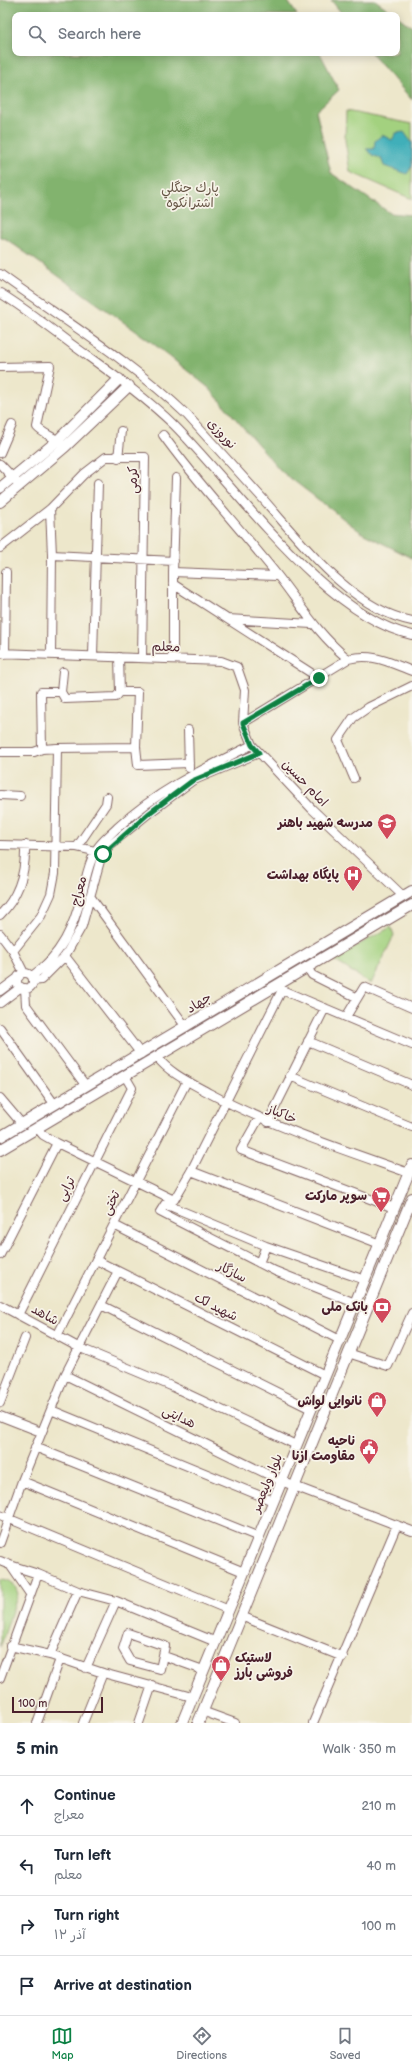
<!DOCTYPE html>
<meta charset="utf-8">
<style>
body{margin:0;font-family:"Balsamiq Sans","Playpen Sans Arabic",sans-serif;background:#f6f6f7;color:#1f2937}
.scale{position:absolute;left:12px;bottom:10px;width:91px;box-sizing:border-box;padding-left:4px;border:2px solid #4a1f2b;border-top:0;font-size:11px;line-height:14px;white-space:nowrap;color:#4a1f2b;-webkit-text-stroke:3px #f7f3e8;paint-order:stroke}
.stop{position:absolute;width:12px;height:12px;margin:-9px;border:3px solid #0b8043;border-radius:50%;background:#fff}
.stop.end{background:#0b8043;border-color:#fff;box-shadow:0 1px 4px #0008}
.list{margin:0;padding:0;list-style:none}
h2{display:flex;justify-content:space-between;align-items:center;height:52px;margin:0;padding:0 16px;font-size:17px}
h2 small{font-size:13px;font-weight:400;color:#747a83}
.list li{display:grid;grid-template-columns:26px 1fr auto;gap:12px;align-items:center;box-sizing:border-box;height:60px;padding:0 16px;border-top:1px solid #e0e1e3}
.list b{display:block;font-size:15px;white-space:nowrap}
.list p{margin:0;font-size:13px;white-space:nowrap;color:#747a83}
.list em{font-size:13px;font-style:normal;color:#747a83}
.icon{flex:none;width:22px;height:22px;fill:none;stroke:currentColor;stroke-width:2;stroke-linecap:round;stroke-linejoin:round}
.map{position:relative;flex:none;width:412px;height:1723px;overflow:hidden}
.search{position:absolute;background:#fff;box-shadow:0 2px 10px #0003;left:12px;right:12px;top:12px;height:44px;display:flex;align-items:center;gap:10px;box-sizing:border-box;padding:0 14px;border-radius:8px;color:#747a83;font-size:15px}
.sheet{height:292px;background:#fff}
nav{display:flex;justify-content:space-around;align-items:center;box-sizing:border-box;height:56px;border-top:1px solid #e0e1e3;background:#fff;font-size:11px;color:#747a83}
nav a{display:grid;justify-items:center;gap:2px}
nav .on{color:#0b8043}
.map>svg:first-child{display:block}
.green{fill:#a3d17f;stroke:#767855}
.forest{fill:#82b36e;stroke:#66694c}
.water{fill:#3fafb9;stroke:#446772}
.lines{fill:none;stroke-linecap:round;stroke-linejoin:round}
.minor-casing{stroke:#836563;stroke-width:10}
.major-casing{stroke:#836563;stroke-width:12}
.minor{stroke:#fff;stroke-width:8}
.major{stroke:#fff;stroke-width:10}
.route{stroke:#0b8043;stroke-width:5}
.labels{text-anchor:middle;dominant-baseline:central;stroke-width:3.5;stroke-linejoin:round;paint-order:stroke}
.park-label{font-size:13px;fill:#655444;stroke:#f7f3e8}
.street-label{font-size:13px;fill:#4a1f2b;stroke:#f7f3e8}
.poi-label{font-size:13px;font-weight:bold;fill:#4a1f2b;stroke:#f7f3e8;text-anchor:end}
</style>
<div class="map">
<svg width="412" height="1723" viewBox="0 0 412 1723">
<rect width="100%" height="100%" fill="#f7f3e8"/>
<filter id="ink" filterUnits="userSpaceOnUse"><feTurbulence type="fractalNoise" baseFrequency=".025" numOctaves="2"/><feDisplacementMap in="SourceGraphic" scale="8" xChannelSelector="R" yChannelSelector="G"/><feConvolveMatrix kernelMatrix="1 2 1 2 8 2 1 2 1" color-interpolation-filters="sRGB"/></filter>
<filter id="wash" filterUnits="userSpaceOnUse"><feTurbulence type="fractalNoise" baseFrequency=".012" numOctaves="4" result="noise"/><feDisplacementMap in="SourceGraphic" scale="16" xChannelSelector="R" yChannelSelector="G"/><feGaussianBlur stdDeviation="0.9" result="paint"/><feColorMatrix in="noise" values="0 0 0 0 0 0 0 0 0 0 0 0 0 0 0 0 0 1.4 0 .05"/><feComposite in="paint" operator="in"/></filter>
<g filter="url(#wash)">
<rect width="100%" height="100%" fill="#ede7cb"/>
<path class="green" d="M346,111L412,124V199L350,172L345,140Z
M391,927L394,935L371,984L332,959Z
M0,1579C11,1579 15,1584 18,1594L0,1647Z"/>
<path class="forest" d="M0,0H287L297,15H15V53H320L339,90L316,111L331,173L390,213L412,215V558L362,533L281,471L209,388L150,341L6,239L0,237Z
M331,0H375L396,15H343Z
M397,16L412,27V100L371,53H397Z"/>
<path class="water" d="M404,132L412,143V166L407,174L384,166L381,158L374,156L366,149H374L375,141L382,135L392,140L396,133Z"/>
</g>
<g filter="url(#ink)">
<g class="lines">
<g class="minor-casing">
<path id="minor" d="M0,274C63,320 131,361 187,415C212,443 238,471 263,499C301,542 352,610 412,621
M0,293C26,309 50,328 74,346C108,371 143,395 174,425C236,487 326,617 412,635
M0,367L50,366L37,427C44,435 54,436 62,444
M163,435C198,484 240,528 278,576C302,607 317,633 348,659
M0,453L12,425
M118,458L121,431
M0,464L16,481
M50,509L52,555L51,655
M0,548L50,509L84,474L106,457H145L142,658
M52,555L174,561
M173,572L277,576
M173,584L319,678
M228,619L312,624
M0,653L221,661L237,667L245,690L243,723L252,745L312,809L403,896
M5,654L6,572
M93,656L98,483
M119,657L120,692H138L136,747L138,765L189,763
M173,659V572L176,478
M61,692L63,672
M243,723L348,659C373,653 388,662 412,671
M188,730L189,768
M42,749L41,692H61L65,699L116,697L120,692
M0,752H34L42,749L57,748L136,747
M354,778L338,740L353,718L369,707L412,686
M0,795L20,796
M0,845L77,847L99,852
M77,847L106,804L107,797
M90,896L186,1027
M0,915C19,896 26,871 25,845
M0,934L13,951L24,973
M13,951L41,916L51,894L55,873L57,748
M65,956L141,1054
M307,967L312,975L356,997
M17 981a8 8 0 1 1 16 0a8 8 0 1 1-16 0Z
M32,976C61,956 74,927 82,893C86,879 88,865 95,852C99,843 110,835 117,828C158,790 203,769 252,745
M33,981L41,980L65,956L82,926L100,861L109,846L148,814L192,781L259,753
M280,987L282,990L412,1045
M25,988L26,1005L86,1086
M0,991L19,977
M0,1003L21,987
M346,1017L364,987L412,1008
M0,1028L55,1105
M308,1041L412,1085
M157,1057C169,1073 191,1083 209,1093C273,1127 341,1149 409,1173
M290,1076L412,1127
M0,1098L22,1124
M259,1118L241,1150L394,1208
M268,1122L325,1008
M37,1128L43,1135L57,1143L174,1200L191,1171L282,990
M191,1171L380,1244
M114,1225L340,1340
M0,1255L57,1143
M96,1260L325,1375
M259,1263L266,1246
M355,1303L275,1271L160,1212L165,1204L266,1246L365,1280
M0,1305L78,1347L171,1386L296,1445
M101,1305L311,1409
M18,1315L132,1088L125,1076
M57,1336L187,1081
M348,1353L388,1366L412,1313
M65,1375L281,1481L412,1531
M0,1403L25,1338
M51,1410L273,1501
M0,1416L41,1432
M35,1447L259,1537
M22,1481L244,1572
M0,1515L229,1610
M0,1543L22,1481L65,1375L118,1271
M0,1561L10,1565L30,1594
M10,1565L38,1574L78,1591L116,1601L216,1642
M241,1616L343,1657
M128,1633L165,1646L160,1669L130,1661L123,1649Z
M10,1646L50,1655L103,1673L192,1697
M50,1655L78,1591
M164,1656L203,1670
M86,1668L116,1601
M0,1678L38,1574
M202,1711L235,1723
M37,1723L60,1659
M83,1723L103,1673
M139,1723L152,1685
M313,1723L397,1525"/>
</g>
<g class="major-casing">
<path id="major" d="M0,488L58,440L119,379
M0,502L65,447L129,386
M0,1137L412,891
M0,1150L412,905
M182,1723L412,1165
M198,1723L412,1198"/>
</g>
<use href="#minor" class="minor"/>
<use href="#major" class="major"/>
</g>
</g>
<g class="lines" filter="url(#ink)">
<path class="route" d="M103,854L148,814L192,781L259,753L252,745L243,723L319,678"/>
</g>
<defs>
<g id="school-pin" transform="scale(1)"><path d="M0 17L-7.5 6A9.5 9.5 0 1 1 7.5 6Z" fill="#d1495b" stroke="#f7f3e8"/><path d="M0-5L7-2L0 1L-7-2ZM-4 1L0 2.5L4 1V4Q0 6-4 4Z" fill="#fff"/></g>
<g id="hospital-pin" transform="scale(1)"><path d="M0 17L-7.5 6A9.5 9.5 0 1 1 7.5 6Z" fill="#d1495b" stroke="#f7f3e8"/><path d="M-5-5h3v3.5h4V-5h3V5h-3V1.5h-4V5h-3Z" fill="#fff"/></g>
<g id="supermarket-pin" transform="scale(1)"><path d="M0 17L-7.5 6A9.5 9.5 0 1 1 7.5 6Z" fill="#d1495b" stroke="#f7f3e8"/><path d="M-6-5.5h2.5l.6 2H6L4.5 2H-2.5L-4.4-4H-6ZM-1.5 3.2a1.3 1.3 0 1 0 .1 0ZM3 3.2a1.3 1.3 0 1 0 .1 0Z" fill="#fff"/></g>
<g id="bank-pin" transform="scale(1)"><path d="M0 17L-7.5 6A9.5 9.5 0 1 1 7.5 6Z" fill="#d1495b" stroke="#f7f3e8"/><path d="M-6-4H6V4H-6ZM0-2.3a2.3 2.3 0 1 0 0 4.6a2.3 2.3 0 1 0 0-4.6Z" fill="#fff"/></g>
<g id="shop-pin" transform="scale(1)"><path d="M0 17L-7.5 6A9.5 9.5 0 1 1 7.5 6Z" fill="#d1495b" stroke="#f7f3e8"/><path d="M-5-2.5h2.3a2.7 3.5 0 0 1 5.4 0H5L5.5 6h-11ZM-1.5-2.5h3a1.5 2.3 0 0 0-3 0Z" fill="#fff"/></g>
<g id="civic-pin" transform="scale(1)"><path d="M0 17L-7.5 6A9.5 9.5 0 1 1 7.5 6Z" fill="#d1495b" stroke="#f7f3e8"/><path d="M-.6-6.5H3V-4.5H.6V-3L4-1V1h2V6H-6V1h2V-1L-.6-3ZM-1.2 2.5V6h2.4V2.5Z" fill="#fff"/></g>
</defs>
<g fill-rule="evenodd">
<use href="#school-pin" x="387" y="823"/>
<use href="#hospital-pin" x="353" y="875"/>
<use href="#supermarket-pin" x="381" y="1196"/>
<use href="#bank-pin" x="382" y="1307"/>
<use href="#shop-pin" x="377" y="1401"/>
<use href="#civic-pin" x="369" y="1448"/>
<use href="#shop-pin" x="221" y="1665"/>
</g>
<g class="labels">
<g class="park-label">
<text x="190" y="188">پارك جنگلي<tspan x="190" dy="15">اشترانكوه</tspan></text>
</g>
<g class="street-label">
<text transform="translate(222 434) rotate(47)">نوروزی</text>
<text transform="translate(133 480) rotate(-90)">کرمی</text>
<text transform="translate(166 647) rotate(2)">معلم</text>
<text transform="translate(305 783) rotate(46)">امام حسین</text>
<text transform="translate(79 891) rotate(-75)">معراج</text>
<text transform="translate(199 1003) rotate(-32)">جهاد</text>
<text transform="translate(282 1114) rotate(23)">خاکباز</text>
<text transform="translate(66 1189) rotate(-64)">ترابی</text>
<text transform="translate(111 1203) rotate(-64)">تختی</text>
<text transform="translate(232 1272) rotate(27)">سازگار</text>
<text transform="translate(216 1307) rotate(27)">شهید لک</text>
<text transform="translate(45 1315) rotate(29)">شاهد</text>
<text transform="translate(179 1417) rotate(26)">هدایتی</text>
<text transform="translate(267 1483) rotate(-68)">بلوار ولیعصر</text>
</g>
<g class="poi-label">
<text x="373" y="823">مدرسه شهید باهنر</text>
<text x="339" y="875">پایگاه بهداشت</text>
<text x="367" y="1196">سوپر مارکت</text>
<text x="368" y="1307">بانک ملی</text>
<text x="363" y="1401">نانوایی لواش</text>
<text x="355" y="1441">ناحیه<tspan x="355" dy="15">مقاومت ازنا</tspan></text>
<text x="235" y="1658" text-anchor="start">لاستیک<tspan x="235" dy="15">فروشی بارز</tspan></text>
</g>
</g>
</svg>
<div class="scale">100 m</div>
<div class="stop" style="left:103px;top:854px"></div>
<div class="stop end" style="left:319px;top:678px"></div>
<div class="search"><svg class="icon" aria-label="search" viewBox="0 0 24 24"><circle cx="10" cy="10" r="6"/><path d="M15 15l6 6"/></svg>Search here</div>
</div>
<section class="sheet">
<h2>5 min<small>Walk · 350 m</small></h2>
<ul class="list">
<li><svg class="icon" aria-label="ahead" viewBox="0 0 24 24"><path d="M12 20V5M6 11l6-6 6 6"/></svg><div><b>Continue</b><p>معراج</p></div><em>210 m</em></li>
<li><svg class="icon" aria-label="left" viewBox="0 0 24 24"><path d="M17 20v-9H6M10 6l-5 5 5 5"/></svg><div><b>Turn left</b><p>معلم</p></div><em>40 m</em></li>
<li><svg class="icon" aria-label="right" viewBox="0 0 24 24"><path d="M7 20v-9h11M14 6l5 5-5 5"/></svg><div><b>Turn right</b><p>۱۲ آذر</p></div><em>100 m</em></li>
<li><svg class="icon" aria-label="arrive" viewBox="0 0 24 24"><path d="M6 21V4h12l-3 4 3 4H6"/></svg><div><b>Arrive at destination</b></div></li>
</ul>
</section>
<nav>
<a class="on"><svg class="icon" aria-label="map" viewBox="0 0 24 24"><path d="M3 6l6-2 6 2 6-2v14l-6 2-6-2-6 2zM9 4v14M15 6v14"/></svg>Map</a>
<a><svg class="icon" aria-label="directions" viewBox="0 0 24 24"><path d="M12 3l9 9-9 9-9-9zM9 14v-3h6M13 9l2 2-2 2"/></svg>Directions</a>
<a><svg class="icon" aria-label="saved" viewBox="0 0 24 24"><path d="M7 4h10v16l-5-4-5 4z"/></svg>Saved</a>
</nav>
